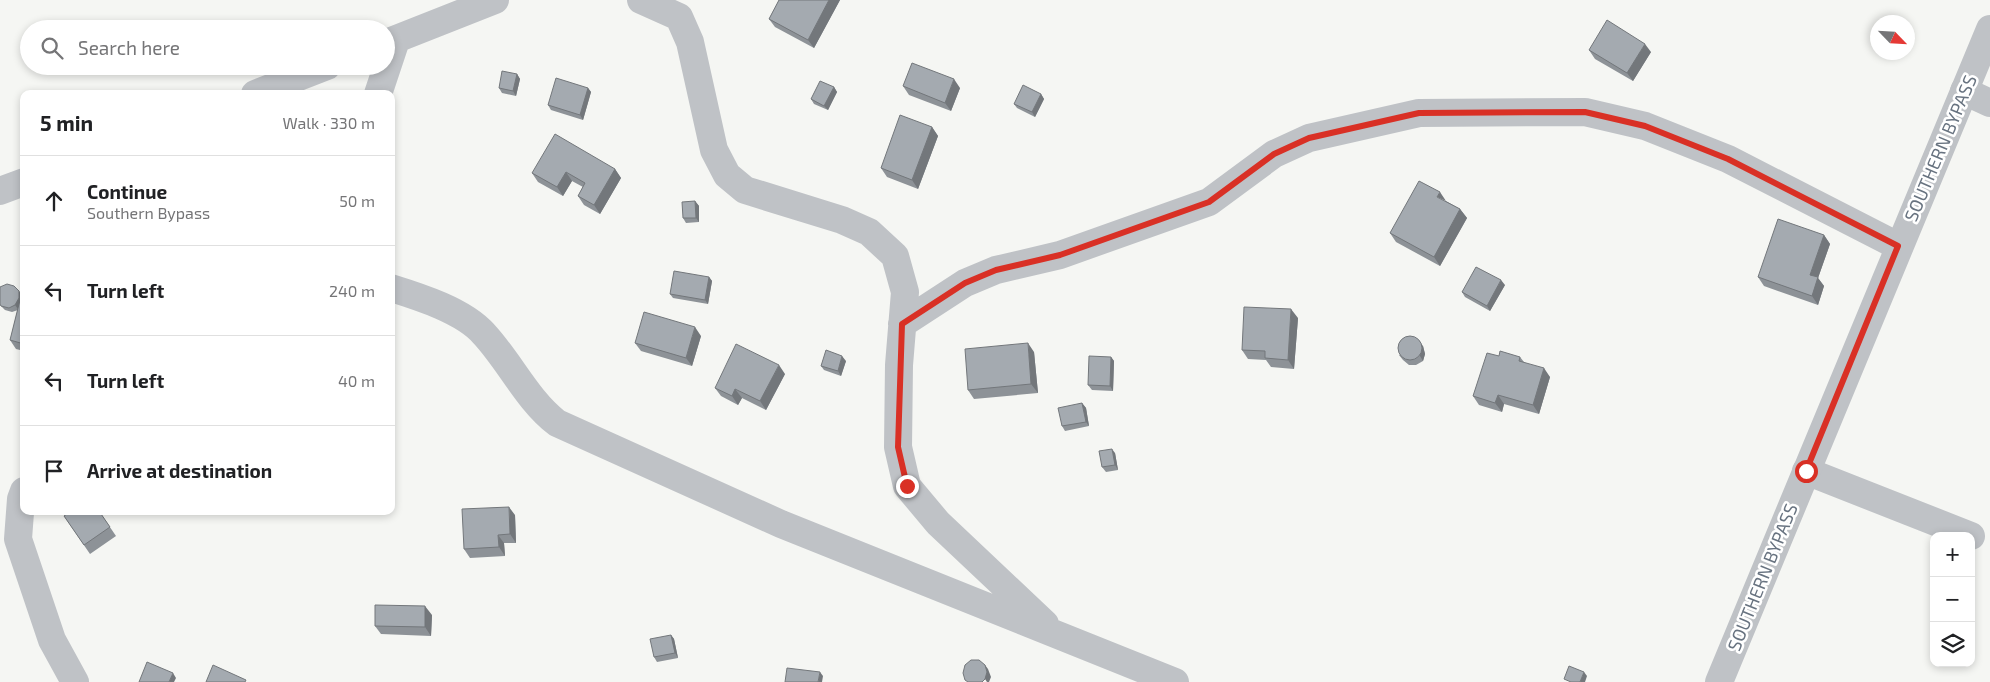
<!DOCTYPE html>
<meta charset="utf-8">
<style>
body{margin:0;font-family:"Exo 2",sans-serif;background:#f2f2f2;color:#202124}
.controls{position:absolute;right:15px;bottom:15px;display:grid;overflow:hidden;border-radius:10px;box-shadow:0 2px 8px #0003}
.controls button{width:45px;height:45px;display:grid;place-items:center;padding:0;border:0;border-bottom:1px solid #e0e0e0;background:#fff;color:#202124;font:25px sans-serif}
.compass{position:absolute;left:1870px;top:15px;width:45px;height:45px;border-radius:50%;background:#fff;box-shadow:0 2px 8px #0003;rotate:115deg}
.stop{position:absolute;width:15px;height:15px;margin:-11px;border:4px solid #d93025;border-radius:50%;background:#fff}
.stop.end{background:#d93025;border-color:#fff;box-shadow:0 1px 5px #0008}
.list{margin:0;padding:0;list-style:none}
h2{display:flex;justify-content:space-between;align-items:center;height:65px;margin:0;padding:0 20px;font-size:21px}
h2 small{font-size:16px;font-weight:400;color:#757577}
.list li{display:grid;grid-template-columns:32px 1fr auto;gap:15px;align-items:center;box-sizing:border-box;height:90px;padding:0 20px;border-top:1px solid #e0e0e0}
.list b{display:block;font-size:19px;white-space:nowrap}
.list p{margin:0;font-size:16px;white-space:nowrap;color:#757577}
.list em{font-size:16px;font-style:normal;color:#757577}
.icon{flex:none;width:28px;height:28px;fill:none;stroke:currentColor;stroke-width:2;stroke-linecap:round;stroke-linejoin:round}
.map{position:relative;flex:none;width:1990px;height:682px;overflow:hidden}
.search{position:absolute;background:#fff;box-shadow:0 2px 8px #0003;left:20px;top:20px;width:375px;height:55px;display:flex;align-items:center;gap:12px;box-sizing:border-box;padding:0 18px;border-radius:28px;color:#757577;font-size:19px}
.panel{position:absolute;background:#fff;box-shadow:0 2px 8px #0003;left:20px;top:90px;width:375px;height:425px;border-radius:10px}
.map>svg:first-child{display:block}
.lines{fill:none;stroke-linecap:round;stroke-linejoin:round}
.minor{stroke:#bfc2c6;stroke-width:28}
.tertiary{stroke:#bfc2c6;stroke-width:28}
.wall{fill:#8d9297}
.shaded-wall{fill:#73777b}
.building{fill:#a4aab0;stroke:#73777b}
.route{stroke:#d93025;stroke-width:6}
.labels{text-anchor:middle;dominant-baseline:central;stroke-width:5;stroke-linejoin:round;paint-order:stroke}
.street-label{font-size:18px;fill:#687380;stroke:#fff}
</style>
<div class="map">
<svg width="1990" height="682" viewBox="0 0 1990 682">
<rect width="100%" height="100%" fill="#f5f6f3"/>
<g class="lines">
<path class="minor" d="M641,0L679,17L690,42L714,150L727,175L745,190L842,220L869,232L895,256L905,292L899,365L898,447L907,486L938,523L1045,624
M386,43L495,0
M1964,91L1990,103
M255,94L327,66
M378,94L396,40
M0,191L24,182
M391,288C420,297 464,311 484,334C510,362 527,400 557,423L781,524L1175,682
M902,324L965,283L996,270L1060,255L1209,202L1274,154L1309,138L1419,113L1585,112L1645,126L1728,159L1898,246
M1806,471L1971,536
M24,491L21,499L18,539L52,640L75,682"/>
<path class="tertiary" d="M1719,682L1990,29"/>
</g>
<path class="wall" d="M779,0H840L814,48L775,27L769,19Z
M1589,50L1651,52L1633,81L1595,59Z
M517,74L520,79L516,96L502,93L499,88Z
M903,86L960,88L951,111L909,95Z
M834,87L837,92L828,110L814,104L811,99Z
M588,88L591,92L583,120L551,110L548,105Z
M1041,94L1044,99L1035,117L1017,108L1014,104Z
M932,127L938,136L918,189L887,177L881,168Z
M615,169L621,178L600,214L584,205L578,196L583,187L572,181L563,196L538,182L532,173Z
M695,201L699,206V222L686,223L683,218Z
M1446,201L1460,209L1467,218L1440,266L1396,242L1390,233Z
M1824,235L1830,244L1818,278L1824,286L1818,305L1764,286L1758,277Z
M709,277L712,281L708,304L673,298L670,294Z
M24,284V351L16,349L10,340L18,310L12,312L5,310L0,305L19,291L21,295Z
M1505,285L1490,311L1465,297L1462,292Z
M1298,318L1294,369L1271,367L1266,360L1248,359L1242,350Z
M701,336L692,366L641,351L635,343Z
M1423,346L1425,354L1423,361L1416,365H1409L1403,360L1399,355Z
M1034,352L1038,393L974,399L968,390Z
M1499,356L1520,357L1524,362L1550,377L1539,414L1504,404L1502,412L1479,405L1473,396Z
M1111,357L1114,361L1113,391L1092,390L1088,385Z
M846,361L841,376L824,370L821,366Z
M785,374L766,410L742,398L738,405L721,396L715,388Z
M1082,403L1086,408L1089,426L1065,431L1062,426Z
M1115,453L1118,470L1106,472L1102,467Z
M99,511L116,536L90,554L64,516Z
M515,515L516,543H504L505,556L470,558L464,549Z
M432,615L431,636L381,634L375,626Z
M671,635L674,639L678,658L657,662L654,657Z"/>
<path class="shaded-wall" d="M829,0H840L814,48L808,40Z
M1645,44L1651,52L1633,81L1627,73Z
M517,74L520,79L516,96L513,91Z
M954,79L960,88L951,111L945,103Z
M834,87L837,92L828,110L824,106Z
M588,88L591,92L583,120L580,115Z
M1041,94L1044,99L1035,117L1032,112Z
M932,127L938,136L918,189L912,180Z
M615,169L621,178L600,214L594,205Z
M566,172L572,181L563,196L557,187Z
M1440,192L1446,201L1437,197Z
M695,201L699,206V222L696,218Z
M1460,209L1467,218L1440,266L1434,257Z
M1824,235L1830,244L1818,278L1824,286L1818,305L1812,296L1810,275Z
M709,277L712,281L708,304L705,300Z
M1501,280L1505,285L1490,311L1487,306Z
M19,291L22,296L18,309L15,305Z
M1291,309L1298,318L1294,369L1288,360Z
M695,327L701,336L692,366L686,358Z
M1420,342L1423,346L1425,354L1423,361L1420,356Z
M1028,343L1034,352L1038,393L1031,384Z
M842,356L846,361L841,376L838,371Z
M1111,357L1114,361L1113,391L1110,386Z
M779,365L785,374L766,410L760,401Z
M1544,368L1550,377L1539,414L1533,405Z
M735,389L742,398L738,405L732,396Z
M1498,395L1504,404L1502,412L1495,403Z
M1082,403L1086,408L1089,426L1086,422Z
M1112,449L1115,453L1118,470L1115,465Z
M509,507L515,515L516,543L510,534Z
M498,535L504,543L505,556L499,547Z
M425,606L432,615L431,636L425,627Z
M671,635L674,639L678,658L675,653Z
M985,665L988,669L991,677L989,682H987L985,679Z
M820,672L823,676L822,682H818Z
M1584,672L1587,676L1585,682H1580Z
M173,673L176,678L174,682H169Z"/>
<path class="building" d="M779,0H829L808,40L769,19Z
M1607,20L1645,44L1627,73L1589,50Z
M912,63L954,79L945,103L903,86Z
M502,71L517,74L513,91L499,88Z
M556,78L588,88L580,115L548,105Z
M820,81L834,87L824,106L811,99Z
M1023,85L1041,94L1032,112L1014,104Z
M900,115L932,127L912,180L881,168Z
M555,134L615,169L594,205L578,196L585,183L566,172L557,187L532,173Z
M1419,181L1440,192L1437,197L1460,209L1434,257L1390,233Z
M695,201L696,218H683L682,202Z
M1778,219L1824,235L1810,275L1818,277L1812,296L1758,277Z
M1476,267L1501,280L1487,306L1462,292Z
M674,271L709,277L705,300L670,294Z
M7,284L14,286L19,291V298L15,305L9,308L1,306L0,304V287Z
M24,284V344L10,340Z
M1244,307L1291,309L1288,360L1265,358V351L1242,350Z
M644,312L695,327L686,358L635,343Z
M1398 348a12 12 0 1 1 24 0a12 12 0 1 1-24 0Z
M1028,343L1031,384L968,390L965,349Z
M736,344L779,365L760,401L735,389L732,396L715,388Z
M826,350L842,356L838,371L821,366Z
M1500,351L1520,357L1519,361L1544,368L1533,405L1498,395L1495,403L1473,396L1487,353L1499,356Z
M1089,356L1111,357L1110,386L1088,385Z
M1082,403L1086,422L1062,426L1058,408Z
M1112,449L1115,465L1102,467L1099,451Z
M509,507L510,534L498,535L499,547L464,549L462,509Z
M71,511H99L110,527L84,545L64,516Z
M375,605L425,606V627L375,626Z
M671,635L675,653L654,657L650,639Z
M971,660H979L985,665L987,672L985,679L982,682H968L965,680L963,673L965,665Z
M147,662L173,673L169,682H139Z
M213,665L246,680L245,682H206Z
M1569,666L1584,672L1580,682H1571L1564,679Z
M787,668L820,672L818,682H785Z"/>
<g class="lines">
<path class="route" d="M907,486L898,447L902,324L965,283L996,270L1060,255L1209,202L1274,154L1309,138L1419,113L1585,112L1645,126L1728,159L1898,246L1806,471"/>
</g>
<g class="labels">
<g class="street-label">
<text transform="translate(1940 148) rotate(-67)">SOUTHERN BYPASS</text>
<text transform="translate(1762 577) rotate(-68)">SOUTHERN BYPASS</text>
</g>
</g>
</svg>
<div class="controls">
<button>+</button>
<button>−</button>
<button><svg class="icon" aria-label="layers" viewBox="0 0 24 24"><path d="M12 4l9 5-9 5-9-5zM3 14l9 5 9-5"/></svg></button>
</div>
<svg class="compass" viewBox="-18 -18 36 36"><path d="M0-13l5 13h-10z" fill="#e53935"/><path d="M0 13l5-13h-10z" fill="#757577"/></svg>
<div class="stop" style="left:1806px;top:471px"></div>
<div class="stop end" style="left:907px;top:486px"></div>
<div class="search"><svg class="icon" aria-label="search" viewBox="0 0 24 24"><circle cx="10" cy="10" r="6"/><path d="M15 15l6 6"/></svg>Search here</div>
<section class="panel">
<h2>5 min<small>Walk · 330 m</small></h2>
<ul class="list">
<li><svg class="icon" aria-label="ahead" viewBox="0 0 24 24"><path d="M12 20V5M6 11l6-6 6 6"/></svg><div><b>Continue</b><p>Southern Bypass</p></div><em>50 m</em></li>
<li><svg class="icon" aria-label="left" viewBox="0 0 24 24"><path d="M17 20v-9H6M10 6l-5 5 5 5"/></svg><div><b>Turn left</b></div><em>240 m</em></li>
<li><svg class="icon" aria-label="left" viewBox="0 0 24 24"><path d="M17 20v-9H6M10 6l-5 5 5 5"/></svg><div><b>Turn left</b></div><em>40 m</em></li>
<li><svg class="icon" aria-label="arrive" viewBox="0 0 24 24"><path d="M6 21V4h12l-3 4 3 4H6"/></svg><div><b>Arrive at destination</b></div></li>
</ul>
</section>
</div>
